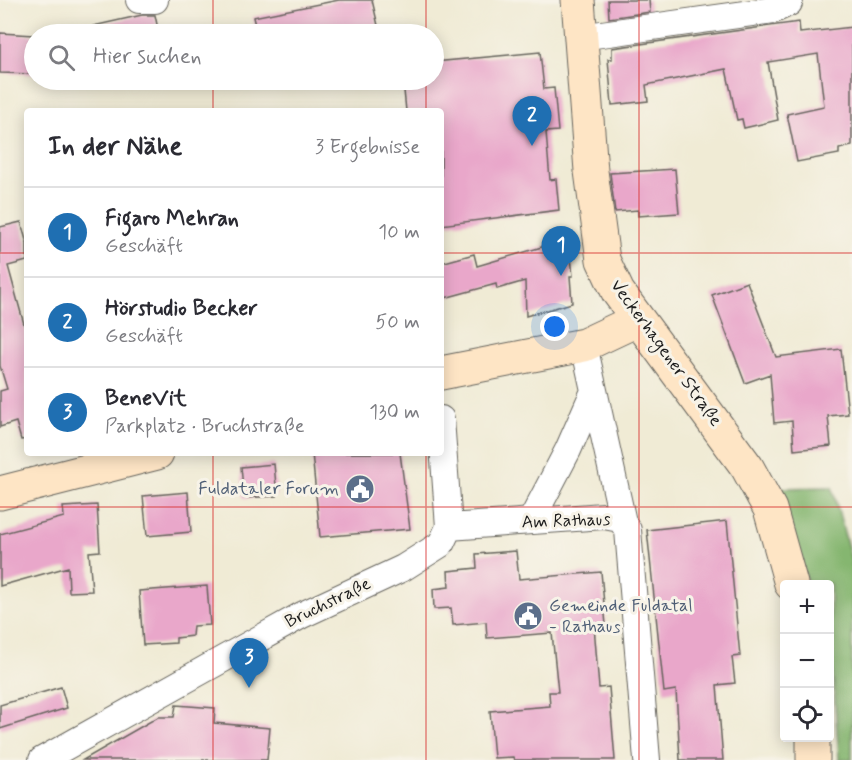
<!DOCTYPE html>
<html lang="de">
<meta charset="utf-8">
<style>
body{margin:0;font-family:Mynerve,sans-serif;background:#f7f7f7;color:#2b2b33}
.controls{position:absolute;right:18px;bottom:18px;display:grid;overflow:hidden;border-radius:6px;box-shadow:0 3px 15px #0003}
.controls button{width:54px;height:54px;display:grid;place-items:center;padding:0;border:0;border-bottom:2px solid #e1e1e2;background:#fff;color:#2b2b33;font:30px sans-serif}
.you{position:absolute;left:555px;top:327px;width:21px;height:21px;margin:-15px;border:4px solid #fff;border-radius:50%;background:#1a73e8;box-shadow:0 0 0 9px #1a73e833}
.badge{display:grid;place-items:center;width:39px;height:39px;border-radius:50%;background:#1f6fb2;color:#fff;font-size:20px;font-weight:700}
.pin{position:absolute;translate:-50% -50px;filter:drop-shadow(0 2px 3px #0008)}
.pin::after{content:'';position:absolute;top:32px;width:21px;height:18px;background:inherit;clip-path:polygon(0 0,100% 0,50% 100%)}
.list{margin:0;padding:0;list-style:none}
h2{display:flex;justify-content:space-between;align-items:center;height:78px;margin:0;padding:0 24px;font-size:26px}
h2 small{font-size:20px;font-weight:400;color:#7c7c81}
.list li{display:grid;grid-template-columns:39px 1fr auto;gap:18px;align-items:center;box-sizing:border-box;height:90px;padding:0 24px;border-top:2px solid #e1e1e2}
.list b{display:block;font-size:22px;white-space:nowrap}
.list p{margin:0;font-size:20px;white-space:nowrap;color:#7c7c81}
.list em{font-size:20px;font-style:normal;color:#7c7c81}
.icon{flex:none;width:33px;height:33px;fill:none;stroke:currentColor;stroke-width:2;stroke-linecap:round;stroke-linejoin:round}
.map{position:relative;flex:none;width:852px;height:760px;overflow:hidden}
.search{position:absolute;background:#fff;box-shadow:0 3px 15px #0003;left:24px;top:24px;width:420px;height:66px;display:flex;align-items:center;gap:15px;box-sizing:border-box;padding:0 21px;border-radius:33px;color:#7c7c81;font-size:22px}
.panel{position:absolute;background:#fff;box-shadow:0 3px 15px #0003;left:24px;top:108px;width:420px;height:348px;border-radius:6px}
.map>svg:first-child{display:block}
.forest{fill:#85b66f;stroke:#506946;stroke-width:1.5}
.building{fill:#e9a7ca}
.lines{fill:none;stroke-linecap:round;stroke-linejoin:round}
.street-casing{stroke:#66645d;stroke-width:28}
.secondary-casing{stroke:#66645d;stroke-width:35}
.street{stroke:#fff;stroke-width:26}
.secondary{stroke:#fee5c5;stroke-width:33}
.grid{fill:none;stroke:#d62828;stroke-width:1.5;stroke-opacity:0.55}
.labels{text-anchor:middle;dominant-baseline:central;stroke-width:6;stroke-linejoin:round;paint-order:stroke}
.street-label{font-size:18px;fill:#1c1c1c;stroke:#f7f3e8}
.service-label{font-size:18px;fill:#4e5e75;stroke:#f7f3e8;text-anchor:end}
</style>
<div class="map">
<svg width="852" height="760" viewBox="0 0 852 760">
<rect width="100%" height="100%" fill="#f7f3e8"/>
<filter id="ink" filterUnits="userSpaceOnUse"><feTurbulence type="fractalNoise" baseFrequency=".0167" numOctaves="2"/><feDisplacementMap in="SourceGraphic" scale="12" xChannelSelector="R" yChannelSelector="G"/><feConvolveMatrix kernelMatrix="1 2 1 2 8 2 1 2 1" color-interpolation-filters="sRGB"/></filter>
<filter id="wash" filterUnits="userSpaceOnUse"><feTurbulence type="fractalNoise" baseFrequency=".008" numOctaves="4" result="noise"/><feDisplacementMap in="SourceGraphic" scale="24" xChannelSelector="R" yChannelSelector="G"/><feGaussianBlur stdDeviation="1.35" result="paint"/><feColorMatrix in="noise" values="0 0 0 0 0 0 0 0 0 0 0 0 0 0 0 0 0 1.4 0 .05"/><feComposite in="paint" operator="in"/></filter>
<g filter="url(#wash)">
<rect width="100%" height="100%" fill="#f0ebd5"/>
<path class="forest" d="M832,487L852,562V760H839L832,661L830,652V584H808L778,488Z"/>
<g id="blocks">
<path class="building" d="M339,0H372L380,34H257L253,17Z
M608,0H649L650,12L609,18Z
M142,15H155L159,34H94L93,26Z
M799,22L800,33L852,27V146L839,149V154L797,162L787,114L824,106L818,54L768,62L778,120L744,128L742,119L737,120L726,69L646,85L648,101L612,105L608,59H612V48Z
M0,33L34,35V74L0,73Z
M540,52L544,89L554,88L558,131L546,132L550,180L556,179L559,210L441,225V111H406L403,80H434V62Z
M675,169L679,213L638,216V210L615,212L610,173Z
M21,222L27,244V261L8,266L27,335V439L21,440L16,422L0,427V391L7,389L0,366V227Z
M569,239L573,276H570L572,303L526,316L525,281L497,289L496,284L441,299V263L474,254L477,266Z
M747,282L776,357L841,349L848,414L828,416L831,446L794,450L792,421L774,423L770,374L745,383L712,295Z
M312,453H400L410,529L320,537Z
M274,464L277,496L244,498L241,467Z
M188,492L191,532L147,536L143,496Z
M97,505L100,551L89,552L92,591L69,592L68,567L0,586V534L64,517L63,507Z
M727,521L740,656L732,657L735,683L717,685L723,760H680L676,690L664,692L647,530Z
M516,551L519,579L601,572L606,625L594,626L599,688L609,687L615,760H514L513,757L494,758L490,711L550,706L549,692H558L552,633L487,638L486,622L453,625L451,608L434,609L433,589L449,587L448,571L477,568L476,554Z
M207,586L210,625L193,626L192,636L176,638V643L143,645L139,591Z
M61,687L67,708L0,729V705Z
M176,705L215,708L214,723L270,728L267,760H83L158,717H174Z"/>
</g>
</g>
<g filter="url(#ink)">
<use href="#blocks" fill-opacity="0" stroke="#66645d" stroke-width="1.5"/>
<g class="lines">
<g class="street-casing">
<path id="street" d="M139,0H155
M580,37L774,10L789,3L790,0
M584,345L623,522
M441,419L449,527L604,516L620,519L628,530L647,760
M531,521L568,450L594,391
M42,760L302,615L403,568L441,544L449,527"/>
</g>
<g class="secondary-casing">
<path id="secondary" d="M578,0L591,171L603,260L618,292L747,467L770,509L791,584
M441,373L584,345L637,320
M0,493L157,453
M813,760V738"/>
</g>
<use href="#street" class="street"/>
<use href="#secondary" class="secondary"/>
</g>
</g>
<path class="grid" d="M213,0V34M426,0V34M639,0V760M213,80V111M426,80V111M0,253H27M441,253H852M213,453V760M426,453V760M0,507H852"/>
<defs>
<g id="civic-disc" transform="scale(1.5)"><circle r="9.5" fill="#5c6f8a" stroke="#f7f3e8"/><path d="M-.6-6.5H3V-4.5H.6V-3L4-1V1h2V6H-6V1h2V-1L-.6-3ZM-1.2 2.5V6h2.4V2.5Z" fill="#fff"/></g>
</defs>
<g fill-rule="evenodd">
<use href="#civic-disc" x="360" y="489"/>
<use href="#civic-disc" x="528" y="616"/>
</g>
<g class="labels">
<g class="street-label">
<text transform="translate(666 353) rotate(54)">Veckerhagener Straße</text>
<text transform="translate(566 521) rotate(-2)">Am Rathaus</text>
<text transform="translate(328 603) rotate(-26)">Bruchstraße</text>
</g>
<g class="service-label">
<text x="339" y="489">Fuldataler Forum</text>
<text x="549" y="606" text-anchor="start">Gemeinde Fuldatal<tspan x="549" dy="21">- Rathaus</tspan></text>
</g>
</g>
</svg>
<div class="controls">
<button>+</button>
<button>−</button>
<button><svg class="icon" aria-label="locate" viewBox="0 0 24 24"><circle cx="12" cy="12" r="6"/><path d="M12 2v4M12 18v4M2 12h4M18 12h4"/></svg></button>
</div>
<div class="you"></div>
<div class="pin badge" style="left:561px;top:276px">1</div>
<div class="pin badge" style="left:532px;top:146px">2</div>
<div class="pin badge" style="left:249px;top:688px">3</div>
<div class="search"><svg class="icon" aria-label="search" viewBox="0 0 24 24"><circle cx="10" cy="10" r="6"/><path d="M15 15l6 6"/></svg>Hier suchen</div>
<section class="panel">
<h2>In der Nähe<small>3 Ergebnisse</small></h2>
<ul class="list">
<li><span class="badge">1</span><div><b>Figaro Mehran</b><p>Geschäft</p></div><em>10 m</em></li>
<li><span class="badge">2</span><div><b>Hörstudio Becker</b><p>Geschäft</p></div><em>50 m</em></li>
<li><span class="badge">3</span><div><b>BeneVit</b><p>Parkplatz · Bruchstraße</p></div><em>130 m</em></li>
</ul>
</section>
</div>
